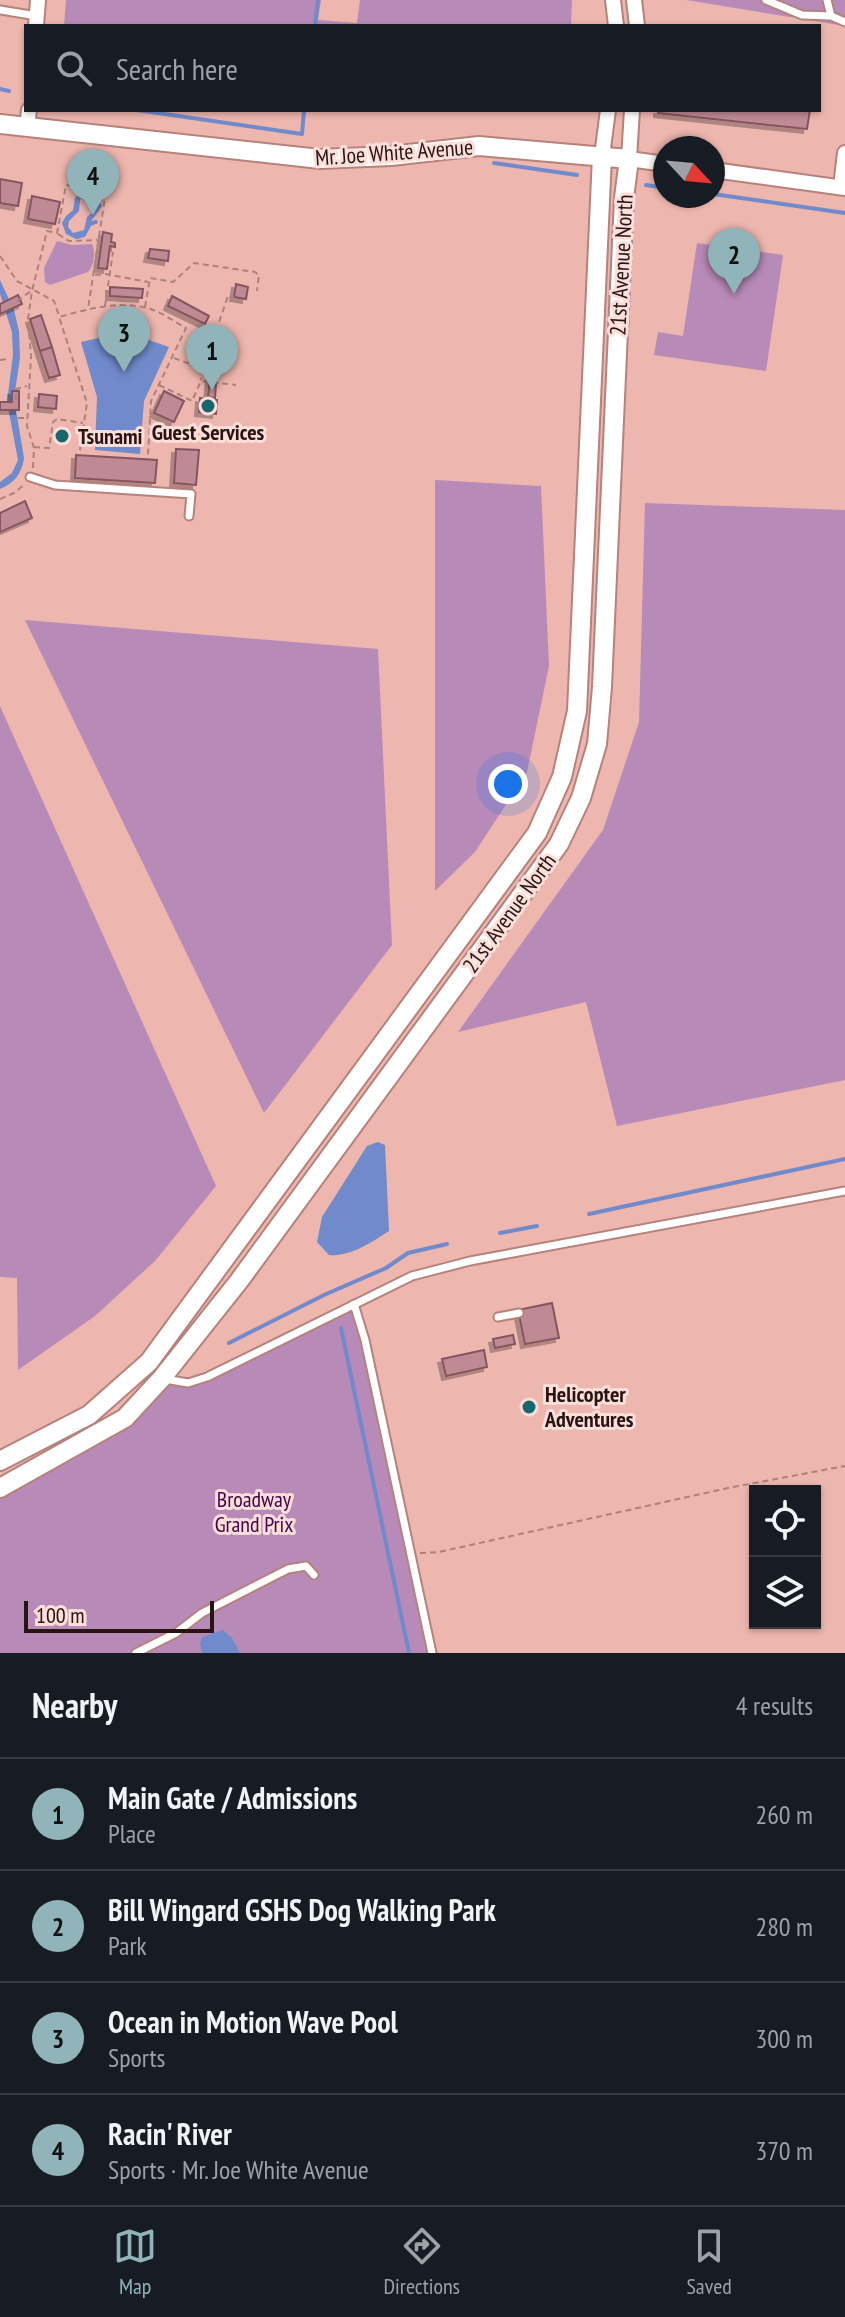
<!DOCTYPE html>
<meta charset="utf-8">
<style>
body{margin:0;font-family:"PT Sans Narrow",sans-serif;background:#20242c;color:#f1f3f6}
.controls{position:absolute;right:24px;bottom:24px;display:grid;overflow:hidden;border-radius:0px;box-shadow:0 2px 6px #0004}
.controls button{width:72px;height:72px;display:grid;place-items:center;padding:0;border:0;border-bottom:2px solid #363941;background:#171b24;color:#f1f3f6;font:40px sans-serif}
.compass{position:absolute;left:653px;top:136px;width:72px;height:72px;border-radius:50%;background:#171b24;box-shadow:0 2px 6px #0004;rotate:116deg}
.scale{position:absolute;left:24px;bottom:20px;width:190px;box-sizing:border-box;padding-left:8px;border:4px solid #281412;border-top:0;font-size:22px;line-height:28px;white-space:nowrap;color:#281412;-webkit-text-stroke:6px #fcdeda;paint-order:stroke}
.you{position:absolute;left:508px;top:784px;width:28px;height:28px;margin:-20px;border:6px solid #fff;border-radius:50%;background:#1a73e8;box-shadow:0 0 0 12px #1a73e833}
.badge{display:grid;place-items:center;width:52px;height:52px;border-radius:50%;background:#90b4b9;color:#111;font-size:26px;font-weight:700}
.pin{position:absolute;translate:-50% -66px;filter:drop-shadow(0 2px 4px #0008)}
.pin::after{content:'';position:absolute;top:42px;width:28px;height:24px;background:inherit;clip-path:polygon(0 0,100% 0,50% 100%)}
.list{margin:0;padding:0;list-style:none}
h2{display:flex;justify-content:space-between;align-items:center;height:104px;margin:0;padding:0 32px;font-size:34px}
h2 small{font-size:26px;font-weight:400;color:#9ea1a6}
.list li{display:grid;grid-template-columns:52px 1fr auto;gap:24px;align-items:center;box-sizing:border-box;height:112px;padding:0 32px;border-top:2px solid #363941}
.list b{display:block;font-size:30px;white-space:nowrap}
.list p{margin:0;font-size:26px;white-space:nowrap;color:#9ea1a6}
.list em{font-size:26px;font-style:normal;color:#9ea1a6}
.icon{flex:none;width:44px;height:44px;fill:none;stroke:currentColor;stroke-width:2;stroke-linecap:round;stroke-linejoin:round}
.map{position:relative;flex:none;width:845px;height:1653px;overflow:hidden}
.search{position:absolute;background:#171b24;box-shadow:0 2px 6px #0004;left:24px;right:24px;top:24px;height:88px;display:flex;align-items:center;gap:20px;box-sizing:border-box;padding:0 28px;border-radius:0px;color:#9ea1a6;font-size:30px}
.sheet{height:552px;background:#171b24}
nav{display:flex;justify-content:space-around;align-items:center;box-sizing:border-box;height:112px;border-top:2px solid #363941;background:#171b24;font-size:22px;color:#9ea1a6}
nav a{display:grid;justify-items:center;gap:4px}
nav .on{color:#90b4b9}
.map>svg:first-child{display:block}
.green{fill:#b88ab8}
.water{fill:#708acc;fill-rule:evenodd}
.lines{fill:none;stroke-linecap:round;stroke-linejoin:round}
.stream{stroke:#708acc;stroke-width:4}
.building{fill:#bf8a94;stroke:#85555f;stroke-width:2;filter:url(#shadow)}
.service-casing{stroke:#b6827c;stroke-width:11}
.minor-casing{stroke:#b6827c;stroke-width:18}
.tertiary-casing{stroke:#b6827c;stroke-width:22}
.path{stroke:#ad817c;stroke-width:2;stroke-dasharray:6 4;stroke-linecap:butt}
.service{stroke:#fff;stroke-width:7}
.minor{stroke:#fff;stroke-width:14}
.tertiary{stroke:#fff;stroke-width:18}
.poi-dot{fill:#1a666f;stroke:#fcdeda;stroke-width:3}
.labels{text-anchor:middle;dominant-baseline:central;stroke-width:6;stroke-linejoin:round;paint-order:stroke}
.street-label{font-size:22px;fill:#281412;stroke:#fcdeda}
.poi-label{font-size:22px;font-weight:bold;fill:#281412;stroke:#fcdeda;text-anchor:start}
.park-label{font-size:22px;fill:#48004b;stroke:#fcdeda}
</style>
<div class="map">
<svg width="845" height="1653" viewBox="0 0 845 1653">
<defs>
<filter id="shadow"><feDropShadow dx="-4" dy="4" stdDeviation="0" flood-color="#0004"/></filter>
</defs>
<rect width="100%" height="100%" fill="#edb6af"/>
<path class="green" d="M66,0H321L318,20L357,23L360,0H572L571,26H64Z
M686,0H845V26Z
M57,241L72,245L92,244C96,251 94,266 88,272L50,285L45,282L44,268Z
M697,243L783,255L766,371L654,355L658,332L683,336Z
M435,480L541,486L549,666L527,772L475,852L435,891Z
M645,503L845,510V1080L617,1126L586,1002L458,1032L603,830L639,722Z
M25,620L378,649L392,945L264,1113Z
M0,706L216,1186L155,1261L95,1316L18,1370L17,1278L0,1277Z
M354,1304L432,1653H0V1493L125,1418L162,1378L188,1383Z"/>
<path class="water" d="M82,191L95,193L102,206L91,221L97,220L98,223L91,226L85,237L76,239L66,234L62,223L66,216L73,210L75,198ZM90,195L96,199V209L87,217L84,230L73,233L68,227L69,221L79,211L80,199Z
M0,280L14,310L19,331L20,358L14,398L24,458C22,473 15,483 0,489V482L12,473L18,460L7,402L13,355L12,332L0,294Z
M112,335L137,336L169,347L144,401L140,454L95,450L97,397L81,342Z
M378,1142L385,1145L389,1231C372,1242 350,1257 329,1255L317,1242L322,1217L367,1146Z
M223,1630L232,1638L240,1653H202L200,1643L202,1637Z"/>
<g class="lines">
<path class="stream" d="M315,26L318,0
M0,89L9,91
M137,110L302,134L304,110
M494,163L577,175
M646,185L665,188
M713,194L845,213
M589,1214L845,1159
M500,1233L537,1226
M341,1328L409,1653
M229,1343L324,1295L386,1268L408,1253L447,1244"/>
</g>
<path class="building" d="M658,110H810L807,129L658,113Z
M0,179L22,183L18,206L0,203Z
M32,196L60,202L55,224L28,219Z
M103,232L112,234L111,242L115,243V247L110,246L107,269L98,268Z
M150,249L169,251L168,261L148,258Z
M236,284L248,287L246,299L234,297Z
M110,287L143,289L142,298L110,296Z
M18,295L22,304L0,314V304Z
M172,296L209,316L205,324L168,306Z
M41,315L52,347L40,351L30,319Z
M52,347L60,375L49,378L40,351Z
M211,369H217L215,398L208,397Z
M12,391H19V410H0V402H12Z
M164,391L184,401L174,422L154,413Z
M39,394L57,396L56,409L38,407Z
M200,398L217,400L216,414L199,412Z
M176,449L199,450L196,485L174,483Z
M76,455L157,460L155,483L75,478Z
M25,501L32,518L0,532V513Z
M552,1303L559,1338L525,1344L518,1310Z
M513,1335L515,1344L495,1348L493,1339Z
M484,1350L487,1367L446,1376L442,1359Z"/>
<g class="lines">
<g class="service-casing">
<path id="service" d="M766,0L802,15L831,16
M827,0L831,16L845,22
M0,10L37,16
M30,477L55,485L191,494L189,516
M354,1304L365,1340L432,1653
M498,1317L519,1313
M165,1379L188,1383L207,1377L412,1276L470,1261L845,1191
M136,1653L176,1633L202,1613L288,1569L306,1566L314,1575"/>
</g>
<g class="minor-casing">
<path id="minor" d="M613,0L616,26
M634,0L637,26
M36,26L38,0
M632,110L629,159L665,164
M27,127L29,110
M602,156L608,110
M713,170L845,188
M841,187L845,153"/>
</g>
<g class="tertiary-casing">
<path id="tertiary" d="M0,124L320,159L391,156L479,146L629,159L624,198L602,687L597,744L581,798L559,844L239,1281L162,1378L125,1418L0,1488
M0,1461L89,1415L149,1362L537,833L562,777L577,711L602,156"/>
</g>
<path class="path" d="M58,234L69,241L97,240
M0,256L17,281L54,301L59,316
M95,275L106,274L148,282
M17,301L31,291
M105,306L113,252
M145,307L150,278L173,282L194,263L255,272L259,275L257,291
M174,358L203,369L201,380
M0,360L7,359
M203,369L228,296L234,297
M159,385L192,401L201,381L236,385
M16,400V389L27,386
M18,418H25
M34,447L49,448L53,422L57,419L83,423
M80,450L87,403L59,317C88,309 122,299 153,310C164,314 175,322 186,328L151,401L148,455
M33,468L34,448L27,426L31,356L28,319L32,291L47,231L57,233L66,185L106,191L88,309
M0,499L14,493L25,484
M420,1553L439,1552L728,1488L845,1466"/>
<use href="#service" class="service"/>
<use href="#minor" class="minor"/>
<use href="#tertiary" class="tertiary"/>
</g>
<g class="poi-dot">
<circle cx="208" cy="406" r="8"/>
<circle cx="62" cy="436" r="8"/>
<circle cx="529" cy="1407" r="8"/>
</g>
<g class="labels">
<g class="street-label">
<text transform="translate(394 152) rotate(-4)">Mr. Joe White Avenue</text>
<text transform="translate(621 265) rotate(-87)">21st Avenue North</text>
<text transform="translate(509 913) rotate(-54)">21st Avenue North</text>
</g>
<g class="poi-label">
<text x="208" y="432" text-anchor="middle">Guest Services</text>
<text x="78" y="436">Tsunami</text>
<text x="545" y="1394">Helicopter<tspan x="545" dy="25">Adventures</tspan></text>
</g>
<g class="park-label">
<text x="254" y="1499">Broadway<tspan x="254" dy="25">Grand Prix</tspan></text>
</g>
</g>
</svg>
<div class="controls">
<button><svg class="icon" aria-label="locate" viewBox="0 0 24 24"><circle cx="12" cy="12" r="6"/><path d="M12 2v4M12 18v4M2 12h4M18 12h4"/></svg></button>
<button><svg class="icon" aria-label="layers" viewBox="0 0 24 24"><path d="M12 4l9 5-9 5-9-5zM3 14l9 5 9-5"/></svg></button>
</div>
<svg class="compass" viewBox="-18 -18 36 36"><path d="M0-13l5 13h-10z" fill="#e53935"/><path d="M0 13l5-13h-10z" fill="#9ea1a6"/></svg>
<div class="scale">100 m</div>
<div class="you"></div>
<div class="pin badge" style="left:212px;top:390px">1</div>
<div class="pin badge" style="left:734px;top:294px">2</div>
<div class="pin badge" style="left:124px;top:372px">3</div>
<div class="pin badge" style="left:93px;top:215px">4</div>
<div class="search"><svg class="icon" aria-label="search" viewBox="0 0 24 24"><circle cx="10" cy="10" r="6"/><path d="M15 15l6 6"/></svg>Search here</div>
</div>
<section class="sheet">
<h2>Nearby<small>4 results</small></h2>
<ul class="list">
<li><span class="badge">1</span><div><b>Main Gate / Admissions</b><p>Place</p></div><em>260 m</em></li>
<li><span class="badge">2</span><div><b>Bill Wingard GSHS Dog Walking Park</b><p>Park</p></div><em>280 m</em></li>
<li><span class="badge">3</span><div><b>Ocean in Motion Wave Pool</b><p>Sports</p></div><em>300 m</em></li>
<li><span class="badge">4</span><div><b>Racin' River</b><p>Sports · Mr. Joe White Avenue</p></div><em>370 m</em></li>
</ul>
</section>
<nav>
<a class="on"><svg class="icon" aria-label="map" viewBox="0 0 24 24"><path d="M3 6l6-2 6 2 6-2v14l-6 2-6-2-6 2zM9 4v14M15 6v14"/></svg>Map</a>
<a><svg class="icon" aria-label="directions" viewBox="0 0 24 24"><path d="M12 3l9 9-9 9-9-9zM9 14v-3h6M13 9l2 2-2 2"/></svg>Directions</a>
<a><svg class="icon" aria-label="saved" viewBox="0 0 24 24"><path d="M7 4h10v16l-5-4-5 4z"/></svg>Saved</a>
</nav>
